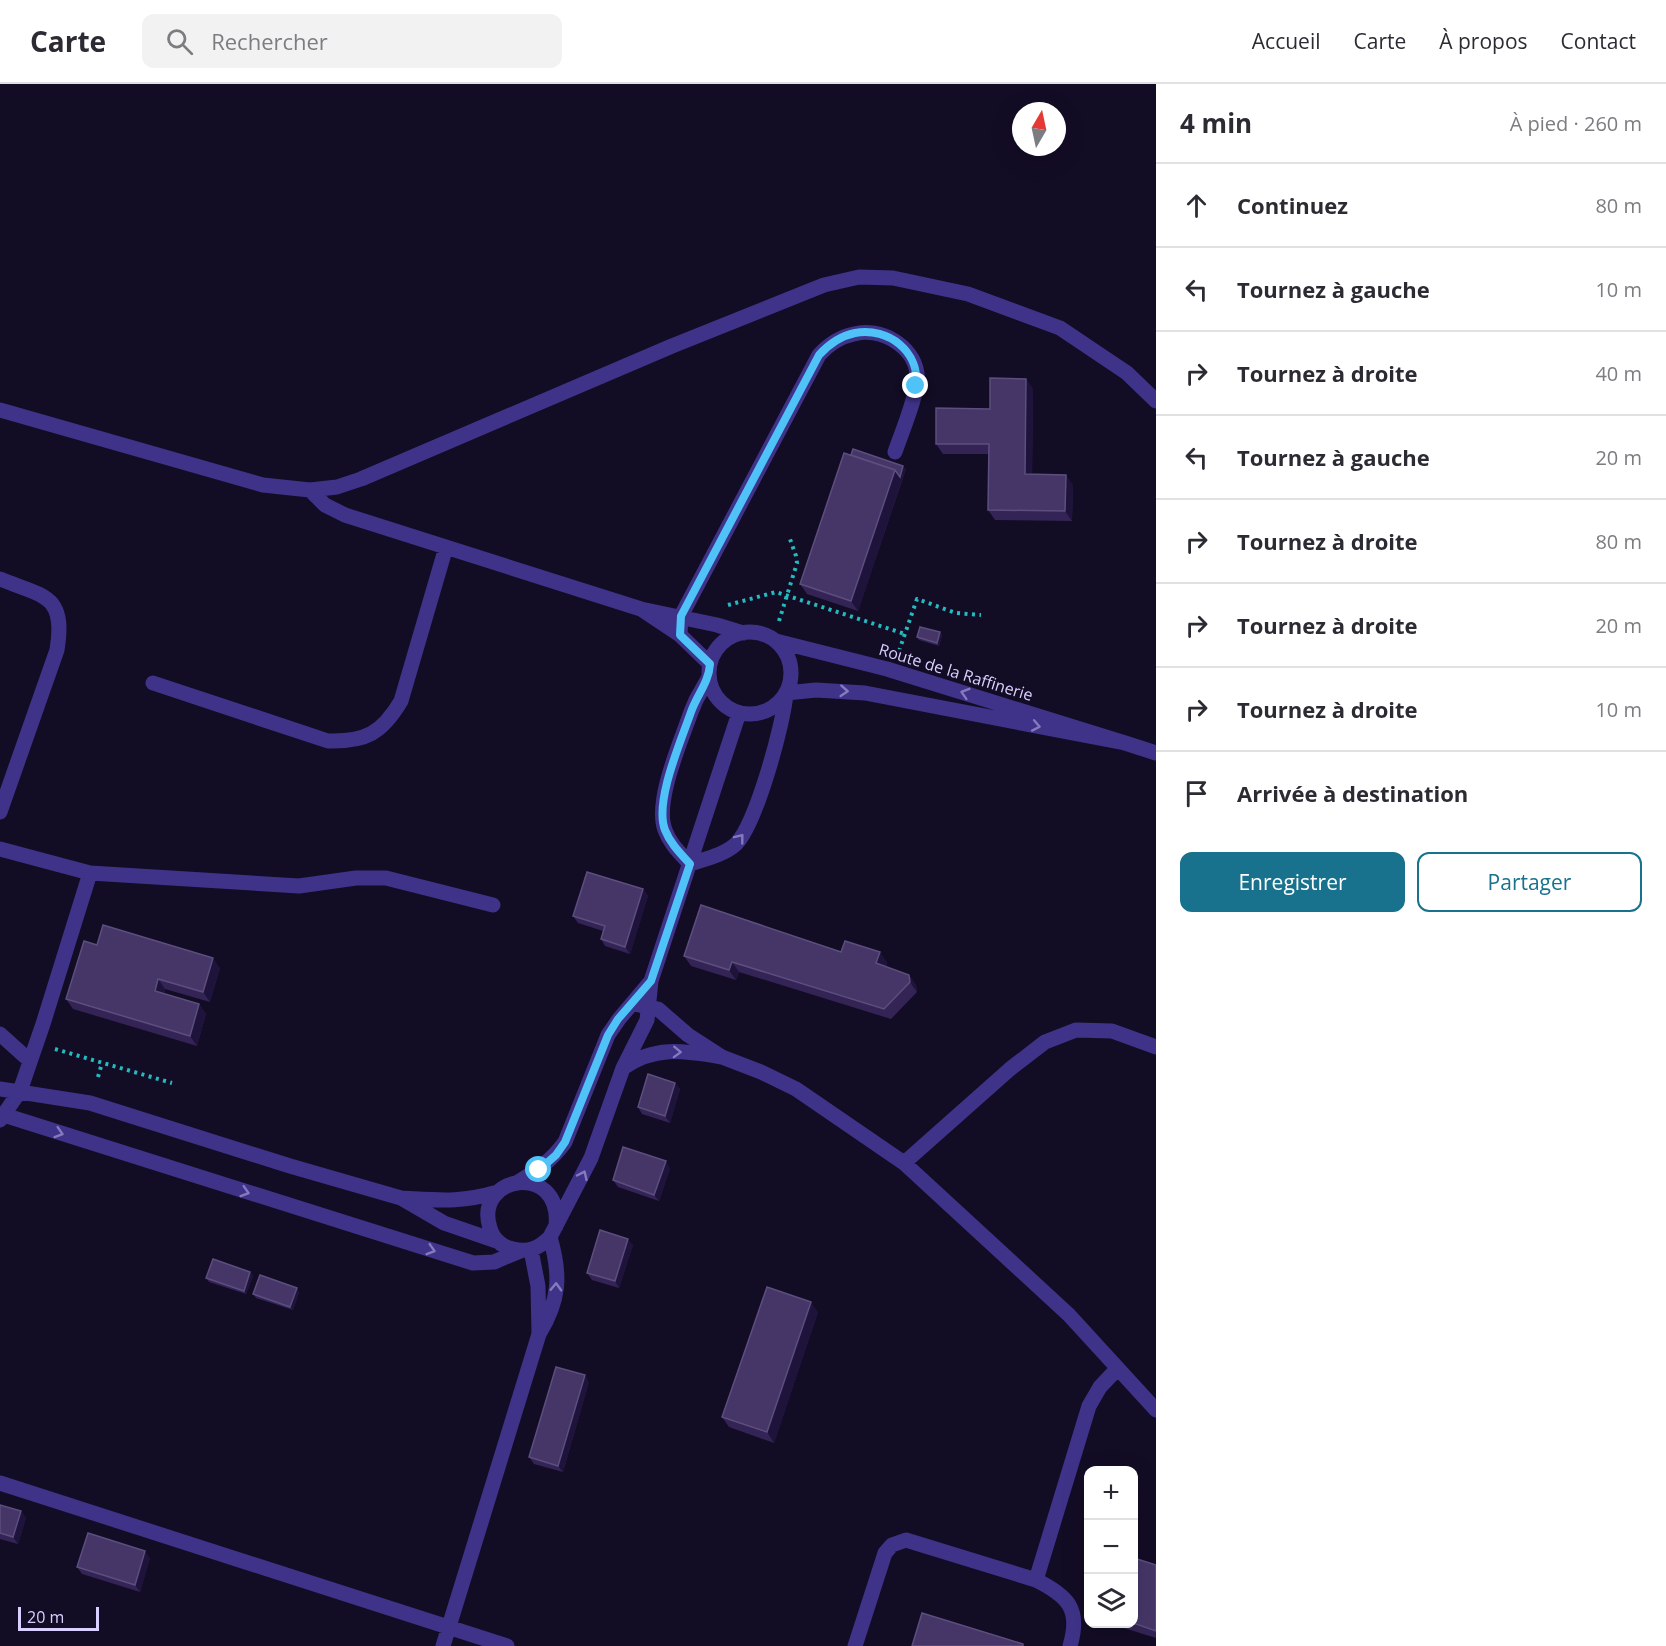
<!DOCTYPE html>
<html lang="fr">
<meta charset="utf-8">
<style>
body{margin:0;font-family:"Open Sans",sans-serif;background:#f2f2f3;color:#2b2b33}
.controls{position:absolute;right:18px;bottom:18px;display:grid;overflow:hidden;border-radius:12px;box-shadow:0 6px 24px #0002}
.controls button{width:54px;height:54px;display:grid;place-items:center;padding:0;border:0;border-bottom:2px solid #e1e1e2;background:#fff;color:#2b2b33;font:30px sans-serif}
.compass{position:absolute;left:1012px;top:18px;width:54px;height:54px;border-radius:50%;background:#fff;box-shadow:0 6px 24px #0002;rotate:9deg}
.scale{position:absolute;left:18px;bottom:15px;width:81px;box-sizing:border-box;padding-left:6px;border:3px solid #dad0ff;border-top:0;font-size:16px;line-height:21px;white-space:nowrap;color:#dad0ff;-webkit-text-stroke:4px #130c25;paint-order:stroke}
.stop{position:absolute;width:18px;height:18px;margin:-14px;border:4px solid #4fc3f7;border-radius:50%;background:#fff}
.stop.end{background:#4fc3f7;border-color:#fff;box-shadow:0 2px 6px #0008}
.list{margin:0;padding:0;list-style:none}
h2{display:flex;justify-content:space-between;align-items:center;height:78px;margin:0;padding:0 24px;font-size:26px}
h2 small{font-size:20px;font-weight:400;color:#7c7c81}
.list li{display:grid;grid-template-columns:39px 1fr auto;gap:18px;align-items:center;box-sizing:border-box;height:84px;padding:0 24px;border-top:2px solid #e1e1e2}
.list b{display:block;font-size:22px;white-space:nowrap}
.list em{font-size:20px;font-style:normal;color:#7c7c81}
.actions{display:flex;gap:12px;padding:18px 24px}
.actions a{flex:1;padding:14px 0;border:2px solid #18728d;border-radius:12px;text-align:center;font-size:21px;color:#18728d}
.actions .main{background:#18728d;color:#fff}
.icon{flex:none;width:33px;height:33px;fill:none;stroke:currentColor;stroke-width:2;stroke-linecap:round;stroke-linejoin:round}
.map{position:relative;flex:none;width:1156px;height:1562px;overflow:hidden}
header{display:flex;align-items:center;gap:36px;box-sizing:border-box;height:84px;padding:0 30px;background:#fff;border-bottom:2px solid #e1e1e2}
header strong{font-size:28px}
nav{display:flex;gap:33px;margin-inline-start:auto;font-size:21px}
.search{width:420px;height:54px;background:#f2f2f3;display:flex;align-items:center;gap:15px;box-sizing:border-box;padding:0 21px;border-radius:12px;color:#7c7c81;font-size:22px}
main{display:flex}
aside{flex:1;background:#fff}
.map>svg:first-child{display:block}
.lines{fill:none;stroke-linecap:round;stroke-linejoin:round}
.path{stroke:#23bac0;stroke-width:4;stroke-dasharray:3 4.5;stroke-linecap:butt}
.minor{stroke:#3f3389;stroke-width:15}
.wall{fill:#332455}
.shaded-wall{fill:#1e133a}
.building{fill:#453667;stroke:#5c4e7f;stroke-width:1.5}
.oneway{stroke:#857abe}
.route{stroke:#4fc3f7;stroke-width:8}
.labels{text-anchor:middle;dominant-baseline:central;stroke-width:6;stroke-linejoin:round;paint-order:stroke}
.street-label{font-size:16px;fill:#dad0ff;stroke:#130c25}
</style>
<header>
<strong>Carte</strong>
<div class="search"><svg class="icon" aria-label="search" viewBox="0 0 24 24"><circle cx="10" cy="10" r="6"/><path d="M15 15l6 6"/></svg>Rechercher</div>
<nav><a>Accueil</a><a>Carte</a><a>À propos</a><a>Contact</a></nav>
</header>
<main>
<div class="map">
<svg width="1156" height="1562" viewBox="0 0 1156 1562">
<rect width="100%" height="100%" fill="#130c25"/>
<g class="lines">
<path class="path" d="M728,521L776,508L905,550
M779,537L797,479L796,472L790,455
M899,567L917,515L956,529L981,531
M55,965L172,999
M98,993L102,979"/>
<path class="minor" d="M0,326L263,401L310,406L325,421L345,431L641,525
M310,406L337,403L361,395L672,262L824,201L859,193L893,194L968,210L1060,244L1127,289L1156,317
M0,495C44,513 66,510 57,566L0,728
M709 589a41 41 0 1 1 82 0a41 41 0 1 1-82 0Z
M680,551L681,532L819,271C829,260 839,253 854,250C880,243 913,261 917,289C920,306 901,350 895,368
M710,580L680,551L641,525L717,541L743,549
M709,593L696,616L691,628C681,657 654,718 665,746C670,760 680,769 690,780C705,775 724,771 736,760C756,740 784,639 786,609L816,606L865,609L1125,659L887,585L776,557
M153,599L328,657C366,658 382,649 401,617L446,463
M1125,659L1156,669
M0,765L90,789
M651,897L739,629
M0,950L30,977
M722,973L761,988L796,1005L904,1079L1069,1231L1156,1326
M623,984C655,961 685,967 722,973L688,951L658,925L639,921
M0,1005L90,1019L290,1082L401,1114
M4,1031L473,1179L494,1178L520,1167
M0,1036L20,1007L43,940L90,789L299,802L356,794H386L493,821
M904,1079L1010,985L1045,958L1076,946L1112,947L1156,963
M518,1098C537,1087 552,1076 565,1058L608,951L619,935L651,897L647,936L623,984L591,1074L550,1153C539,1164 529,1169 513,1165C502,1163 493,1155 490,1144C473,1091 562,1077 556,1142
M498,1108C460,1119 439,1116 401,1114L444,1139L499,1158
M531,1166L538,1202L539,1250
M0,1399L507,1562
M443,1562L539,1250C560,1216 561,1191 550,1153
M855,1562L885,1469L892,1461L906,1456L1036,1496
M1070,1562C1081,1525 1068,1512 1036,1496L1089,1322L1100,1303L1117,1285"/>
</g>
<path class="wall" d="M1026,295L1033,305L1032,391L1073,401L1072,437L995,436L988,426L989,370H943L936,360L990,325Z
M851,371L906,385L858,527L807,510L800,500Z
M940,548L942,552L939,562L919,556L917,553Z
M643,805L648,812L630,870L605,862L601,855L603,847L578,839L573,832Z
M97,861L220,884L210,918L165,905L164,910L199,920L206,930L197,962L73,925L66,915Z
M684,872L887,878L886,883L909,891L916,901L917,908L891,935L739,888L736,896L691,882Z
M675,999L680,1005L670,1039L642,1030L638,1023Z
M670,1084L659,1117L618,1103L613,1096Z
M633,1161L619,1204L592,1196L587,1189Z
M250,1188L253,1192L246,1210L209,1198L206,1194Z
M299,1208L293,1226L256,1214L253,1210Z
M818,1228L774,1359L729,1343L722,1333Z
M589,1298L563,1388L534,1380L529,1373Z
M0,1421L21,1427L26,1434L18,1460L0,1455Z
M150,1474L140,1508L82,1490L77,1483Z
M1156,1481V1554L1108,1539H1134Z"/>
<path class="shaded-wall" d="M1026,295L1033,305L1032,401L1025,390Z
M903,382L906,385L902,396L900,393Z
M895,386L902,396L858,527L851,517Z
M1066,391L1073,401L1072,437L1065,427Z
M940,548L942,552L939,562L937,559Z
M643,805L648,812L630,870L625,863Z
M880,868L887,878L883,890L876,879Z
M213,874L220,884L210,918L203,908Z
M732,878L739,888L736,896L729,886Z
M909,891L916,901L917,908L910,898Z
M158,895L165,905L162,917L155,907Z
M199,920L206,930L197,962L190,952Z
M675,999L680,1005L670,1039L665,1032Z
M666,1077L670,1084L659,1117L654,1111Z
M628,1155L633,1161L619,1204L615,1197Z
M250,1188L253,1192L246,1210L244,1207Z
M297,1204L299,1208L293,1226L290,1223Z
M811,1218L818,1228L774,1359L767,1348Z
M585,1291L589,1298L563,1388L558,1382Z
M21,1427L26,1434L18,1460L13,1453Z
M145,1467L150,1474L140,1508L135,1501Z"/>
<path class="building" d="M990,294L1026,295L1025,390L1066,391L1065,427L988,426L989,360H936V324L990,325Z
M853,365L903,382L900,393L895,386L851,371Z
M844,369L895,386L851,517L800,500Z
M920,543L940,548L937,559L917,553Z
M587,788L643,805L625,863L601,855L605,842L573,832Z
M701,821L841,868L845,857L880,868L876,879L909,891L910,898L884,925L732,878L729,886L684,872Z
M103,841L213,874L203,908L158,895L155,907L199,920L190,952L66,915L84,857L97,861Z
M648,990L675,999L665,1032L638,1023Z
M623,1063L666,1077L654,1111L613,1096Z
M600,1146L628,1155L615,1197L587,1189Z
M213,1175L250,1188L244,1207L206,1194Z
M260,1191L297,1204L290,1223L253,1210Z
M767,1203L811,1218L767,1348L722,1333Z
M556,1283L585,1291L558,1382L529,1373Z
M0,1421L21,1427L13,1453L0,1449Z
M88,1449L145,1467L135,1501L77,1483Z
M1134,1474L1156,1481V1547L1133,1539Z
M922,1529L1023,1560V1562H912Z"/>
<defs><path id="oneway-chevron" d="M-2-3.5L2.5 0L-2 3.5" fill="none" stroke-width="1.6" stroke-linecap="round" stroke-linejoin="round" transform="scale(1.5)"/></defs>
<g class="oneway">
<use href="#oneway-chevron" transform="translate(844 607) rotate(4)"/>
<use href="#oneway-chevron" transform="translate(965 609) rotate(-163)"/>
<use href="#oneway-chevron" transform="translate(1036 642) rotate(11)"/>
<use href="#oneway-chevron" transform="translate(740 754) rotate(-52)"/>
<use href="#oneway-chevron" transform="translate(677 968) rotate(2)"/>
<use href="#oneway-chevron" transform="translate(59 1049) rotate(17)"/>
<use href="#oneway-chevron" transform="translate(583 1091) rotate(-65)"/>
<use href="#oneway-chevron" transform="translate(245 1108) rotate(17)"/>
<use href="#oneway-chevron" transform="translate(431 1166) rotate(17)"/>
<use href="#oneway-chevron" transform="translate(556 1203) rotate(-88)"/>
</g>
<g class="lines">
<path class="route" d="M539,1086L556,1071L565,1058L608,951L618,935L651,897L690,780C680,769 670,759 665,746C654,718 681,657 691,628C697,611 709,598 710,580L680,551L681,532L819,271C829,260 840,252 855,249C889,243 920,268 916,302"/>
</g>
<g class="labels">
<g class="street-label">
<text transform="translate(956 588) rotate(17)">Route de la Raffinerie</text>
</g>
</g>
</svg>
<div class="controls">
<button>+</button>
<button>−</button>
<button><svg class="icon" aria-label="layers" viewBox="0 0 24 24"><path d="M12 4l9 5-9 5-9-5zM3 14l9 5 9-5"/></svg></button>
</div>
<svg class="compass" viewBox="-18 -18 36 36"><path d="M0-13l5 13h-10z" fill="#e53935"/><path d="M0 13l5-13h-10z" fill="#7c7c81"/></svg>
<div class="scale">20 m</div>
<div class="stop" style="left:539px;top:1086px"></div>
<div class="stop end" style="left:916px;top:302px"></div>
</div>
<aside>
<h2>4 min<small>À pied · 260 m</small></h2>
<ul class="list">
<li><svg class="icon" aria-label="ahead" viewBox="0 0 24 24"><path d="M12 20V5M6 11l6-6 6 6"/></svg><div><b>Continuez</b></div><em>80 m</em></li>
<li><svg class="icon" aria-label="left" viewBox="0 0 24 24"><path d="M17 20v-9H6M10 6l-5 5 5 5"/></svg><div><b>Tournez à gauche</b></div><em>10 m</em></li>
<li><svg class="icon" aria-label="right" viewBox="0 0 24 24"><path d="M7 20v-9h11M14 6l5 5-5 5"/></svg><div><b>Tournez à droite</b></div><em>40 m</em></li>
<li><svg class="icon" aria-label="left" viewBox="0 0 24 24"><path d="M17 20v-9H6M10 6l-5 5 5 5"/></svg><div><b>Tournez à gauche</b></div><em>20 m</em></li>
<li><svg class="icon" aria-label="right" viewBox="0 0 24 24"><path d="M7 20v-9h11M14 6l5 5-5 5"/></svg><div><b>Tournez à droite</b></div><em>80 m</em></li>
<li><svg class="icon" aria-label="right" viewBox="0 0 24 24"><path d="M7 20v-9h11M14 6l5 5-5 5"/></svg><div><b>Tournez à droite</b></div><em>20 m</em></li>
<li><svg class="icon" aria-label="right" viewBox="0 0 24 24"><path d="M7 20v-9h11M14 6l5 5-5 5"/></svg><div><b>Tournez à droite</b></div><em>10 m</em></li>
<li><svg class="icon" aria-label="arrive" viewBox="0 0 24 24"><path d="M6 21V4h12l-3 4 3 4H6"/></svg><div><b>Arrivée à destination</b></div></li>
</ul>
<div class="actions"><a class="main">Enregistrer</a><a>Partager</a></div>
</aside>
</main>
